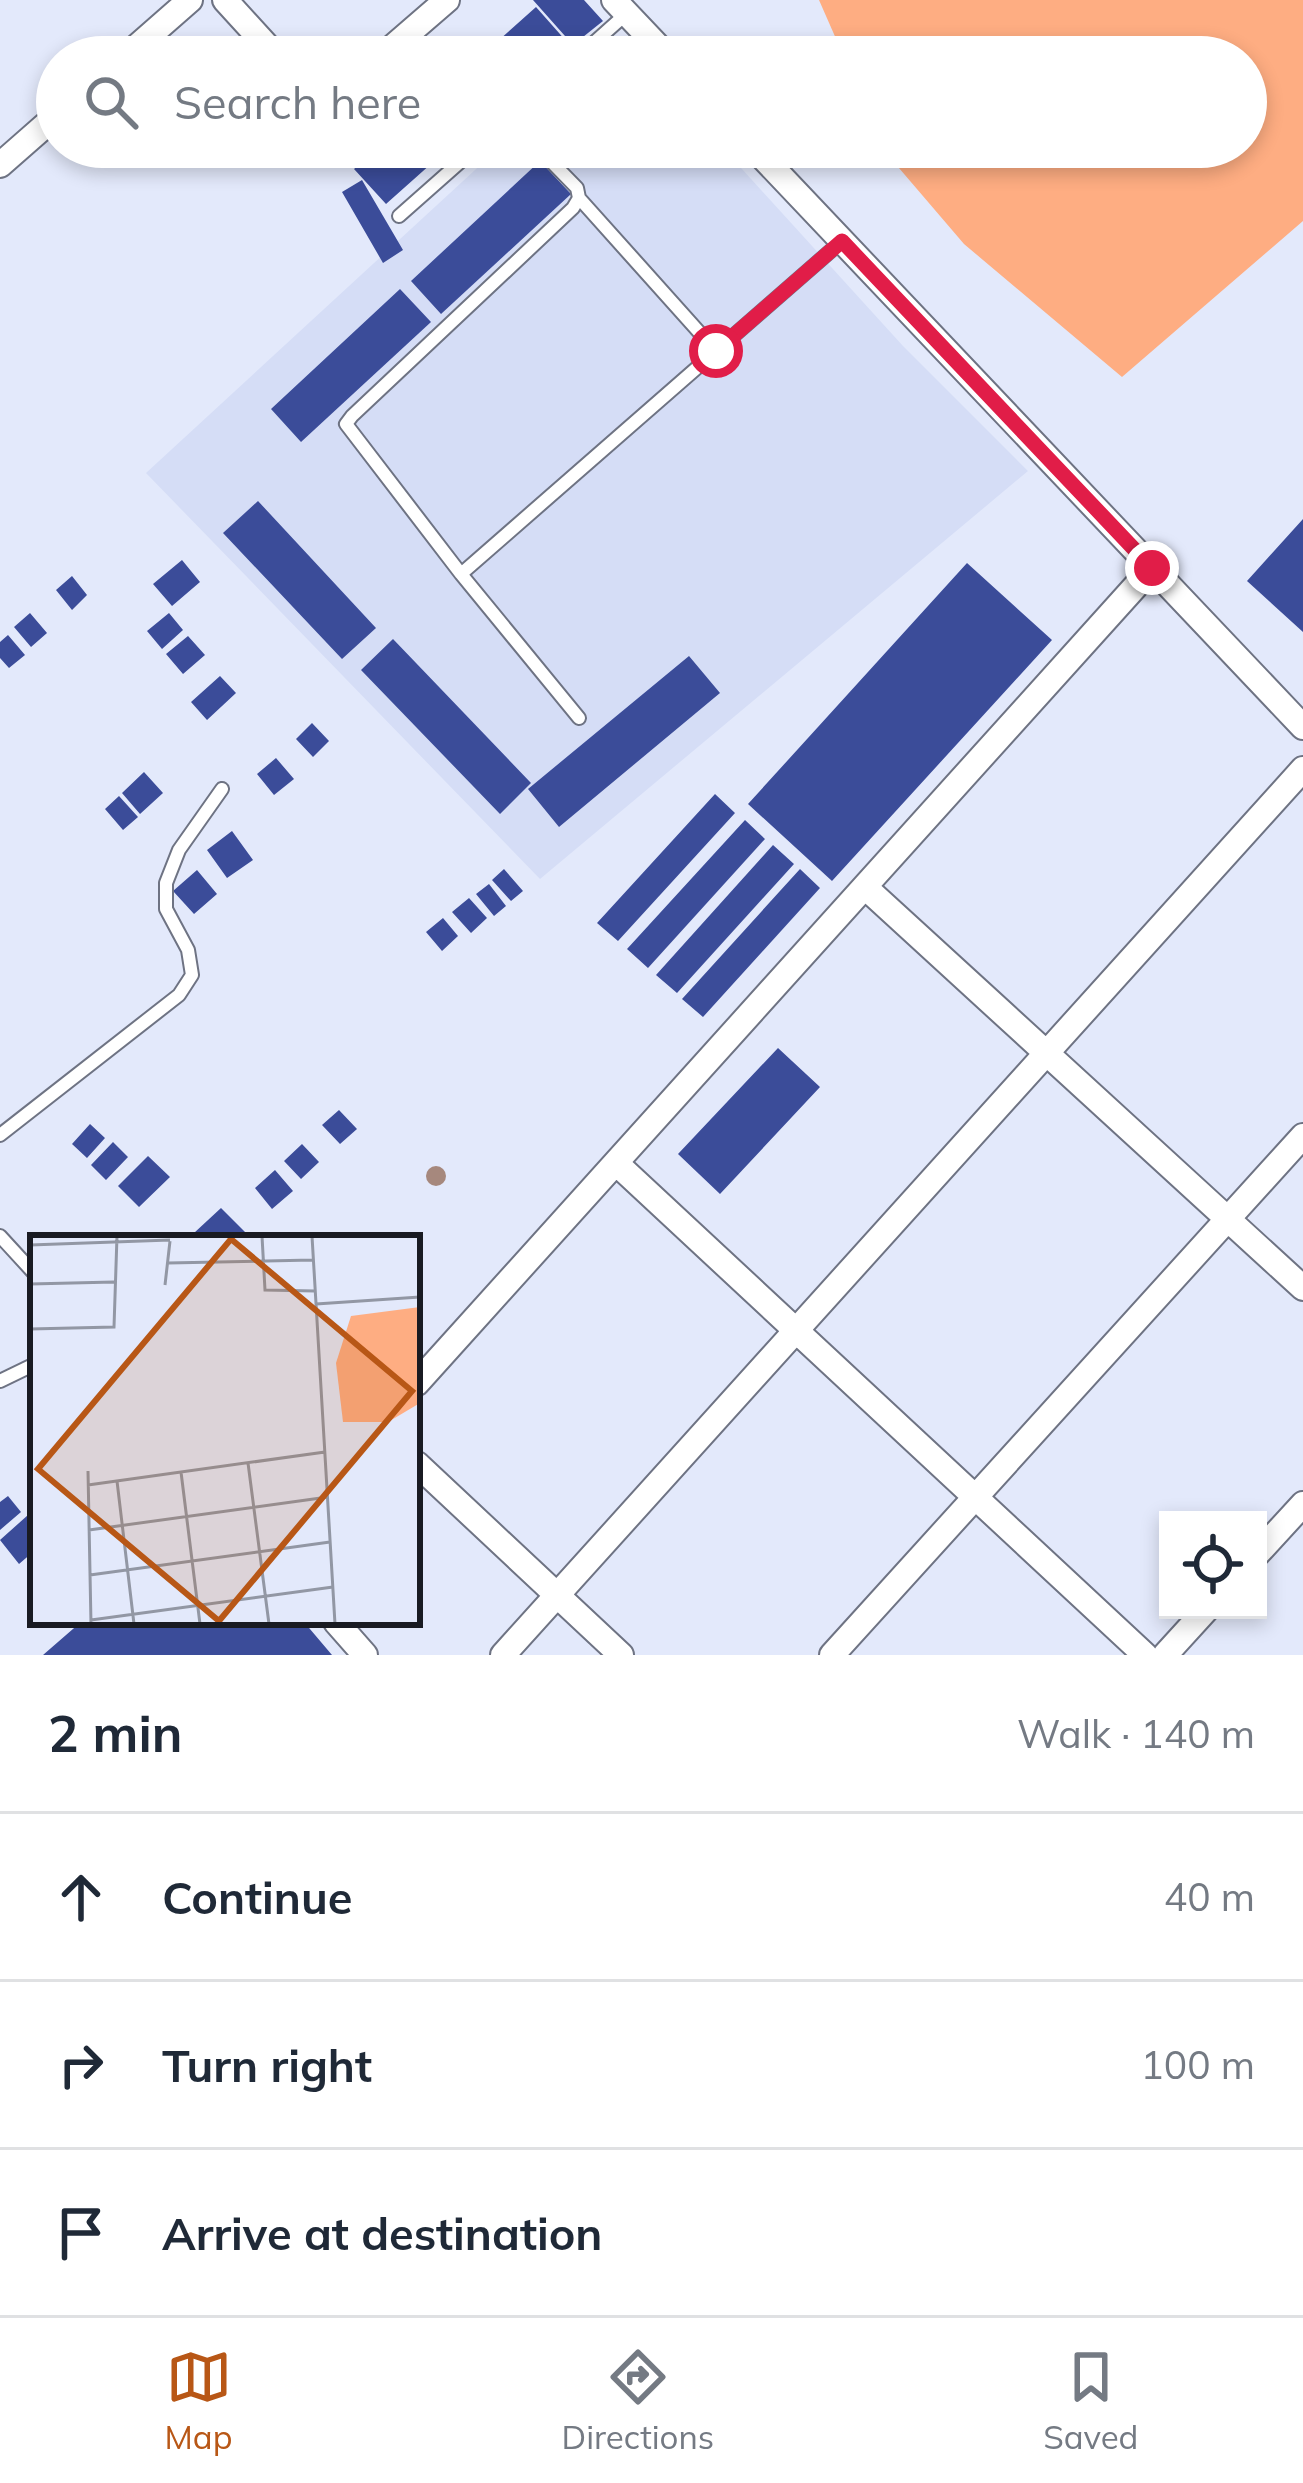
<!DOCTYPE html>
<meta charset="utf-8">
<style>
body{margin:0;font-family:Mulish,sans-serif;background:#f2f2f3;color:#1f2937}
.controls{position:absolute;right:36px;bottom:36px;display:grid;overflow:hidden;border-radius:0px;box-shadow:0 6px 18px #0003}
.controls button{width:108px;height:108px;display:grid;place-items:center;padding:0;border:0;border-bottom:3px solid #e0e1e3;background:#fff;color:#1f2937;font:60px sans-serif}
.stop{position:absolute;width:36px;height:36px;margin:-27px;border:9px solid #e11d48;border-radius:50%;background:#fff}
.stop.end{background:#e11d48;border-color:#fff;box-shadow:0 3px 12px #0008}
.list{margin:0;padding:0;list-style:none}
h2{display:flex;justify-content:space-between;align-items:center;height:156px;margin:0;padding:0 48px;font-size:51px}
h2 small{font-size:39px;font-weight:400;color:#747a83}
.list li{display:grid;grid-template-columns:78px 1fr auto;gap:36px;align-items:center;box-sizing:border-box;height:168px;padding:0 48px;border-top:3px solid #e0e1e3}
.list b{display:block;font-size:45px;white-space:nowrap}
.list em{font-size:39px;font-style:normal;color:#747a83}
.icon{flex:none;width:66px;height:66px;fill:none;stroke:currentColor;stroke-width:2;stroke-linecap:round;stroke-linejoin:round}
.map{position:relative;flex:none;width:1303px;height:1655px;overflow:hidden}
.search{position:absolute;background:#fff;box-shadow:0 6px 18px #0003;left:36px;right:36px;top:36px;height:132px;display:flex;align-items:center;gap:30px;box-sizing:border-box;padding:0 42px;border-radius:66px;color:#747a83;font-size:45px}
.sheet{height:660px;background:#fff}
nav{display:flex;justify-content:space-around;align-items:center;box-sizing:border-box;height:168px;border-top:3px solid #e0e1e3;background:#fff;font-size:33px;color:#747a83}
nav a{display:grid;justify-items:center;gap:6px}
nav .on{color:#b85716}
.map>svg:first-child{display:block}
.built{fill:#d5ddf6}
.green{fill:#fead82}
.building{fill:#3b4c99}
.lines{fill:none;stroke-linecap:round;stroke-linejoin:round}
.service-casing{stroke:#6e7383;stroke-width:16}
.minor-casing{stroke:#6e7383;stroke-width:28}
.service{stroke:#fff;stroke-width:12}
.minor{stroke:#fff;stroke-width:24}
.tree{fill:#a6887d}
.route{stroke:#e11d48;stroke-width:15}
.inset-road{fill:none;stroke:#9297a4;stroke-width:3}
.view{fill:#b85716;fill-opacity:0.15;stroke:#b85716;stroke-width:6}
.inset-edge{fill:none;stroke:#191b22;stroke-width:6}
</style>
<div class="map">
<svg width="1303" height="1655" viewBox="0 0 1303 1655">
<rect width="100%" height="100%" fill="#e3e9fb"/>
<path class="built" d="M500,147H722L903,346L1028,471L540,879L146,473Z"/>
<path class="green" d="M819,0H1303V221L1122,377L964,244L881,147H1246V57H844Z"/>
<path class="building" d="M533,0H584L603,21L573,45Z
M536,7L567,42L550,57H480Z
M379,147H450L386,204L354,169Z
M540,161L571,194L441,314L411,281Z
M362,180L403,250L383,263L342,192Z
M400,289L431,322L301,442L271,409Z
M258,501L376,628L342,659L223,533Z
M1303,519V632L1247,581Z
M182,560L200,582L172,606L153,584Z
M967,563L1052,640L832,881L748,804Z
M72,576L87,595L72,610L56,590Z
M30,613L47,633L31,647L14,627Z
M169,613L183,630L162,649L147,631Z
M8,635L25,655L9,668L0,658V642Z
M188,636L205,655L183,674L166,654Z
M393,639L531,783L500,814L361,670Z
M689,656L720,693L559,827L528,789Z
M220,676L236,693L207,720L191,702Z
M312,723L329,741L313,757L296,739Z
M276,758L294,779L274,795L257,774Z
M144,772L163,793L140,814L122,793Z
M715,794L735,813L618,941L597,923Z
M119,796L138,817L123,830L105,809Z
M745,820L765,839L648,968L627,949Z
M232,831L253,860L227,878L207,850Z
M773,845L794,864L677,993L656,975Z
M504,869L523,891L511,901L492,880Z
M800,869L820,888L703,1017L682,999Z
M197,870L217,894L194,914L173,891Z
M489,884L506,906L494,916L476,894Z
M469,898L487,918L471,933L452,912Z
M443,918L458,936L442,951L426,932Z
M778,1048L820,1087L720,1194L678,1154Z
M339,1110L357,1129L340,1144L322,1125Z
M90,1124L105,1138L87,1158L72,1144Z
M113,1142L128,1157L106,1180L91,1165Z
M302,1144L319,1162L301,1179L284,1161Z
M148,1156L170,1177L139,1207L118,1186Z
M275,1170L293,1191L272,1209L255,1188Z
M221,1208L246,1233L241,1238H198L194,1233Z
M8,1496L21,1512L0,1530V1502Z
M28,1515L33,1521V1552L19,1564L0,1540Z
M81,1622H304L332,1655H43Z"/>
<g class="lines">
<g class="service-casing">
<path id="service" d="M578,57L626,14
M537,147L577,188L579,198L573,208L352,416L346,424L461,574L579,718
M579,198L716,351
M399,216L477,147
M461,574L842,241
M0,1135L179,995L192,975L188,950L166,909V883L179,850L222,789
M0,1236L33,1272
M0,1381L33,1365"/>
</g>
<g class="minor-casing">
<path id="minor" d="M225,0L277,57
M614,0L668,57
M125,57L190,0
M381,57L447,0
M753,147L1303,727
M0,165L57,115
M865,887L1303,1288
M616,1163L1145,1655
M417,1383L1152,568
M417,1464L621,1655
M1258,1553L1303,1504
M336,1622L365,1655
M503,1655L1303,769
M832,1655L1303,1136
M1165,1655L1206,1610"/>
</g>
<use href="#service" class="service"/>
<use href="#minor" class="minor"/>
</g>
<circle class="tree" cx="436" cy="1176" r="10"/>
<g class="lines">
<path class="route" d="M716,351L842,241L1152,568"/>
</g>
<g transform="translate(30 1235)">
<rect width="390" height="390" fill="#e3e9fb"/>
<path d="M390,72V168L358,187H313L306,128L321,81Z" fill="#fead82"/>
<path class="inset-road" d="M232,1L235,55L285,56M282,1L305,389M0,10L140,5M138,28L283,25M0,49L84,47M135,50L140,6M286,69L390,62M0,94L84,92L87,1M218,228L239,389M58,236L61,389M151,237L170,389M87,246L104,389M58,250L295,217M59,295L298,262M60,340L300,307M61,385L303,352"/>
<path class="view" d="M201,4L382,156L189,386L8,234Z"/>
<rect width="390" height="390" class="inset-edge"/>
</g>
</svg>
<div class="controls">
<button><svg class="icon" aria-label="locate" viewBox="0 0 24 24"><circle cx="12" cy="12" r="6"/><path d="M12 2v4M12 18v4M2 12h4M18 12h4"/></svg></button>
</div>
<div class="stop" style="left:716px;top:351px"></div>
<div class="stop end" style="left:1152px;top:568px"></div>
<div class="search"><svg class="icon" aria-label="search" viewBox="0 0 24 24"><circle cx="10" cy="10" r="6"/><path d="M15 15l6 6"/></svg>Search here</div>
</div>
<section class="sheet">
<h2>2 min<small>Walk · 140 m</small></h2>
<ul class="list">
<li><svg class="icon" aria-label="ahead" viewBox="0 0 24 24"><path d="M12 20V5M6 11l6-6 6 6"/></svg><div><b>Continue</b></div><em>40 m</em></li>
<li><svg class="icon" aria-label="right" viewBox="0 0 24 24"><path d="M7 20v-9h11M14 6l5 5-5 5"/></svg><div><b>Turn right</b></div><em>100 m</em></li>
<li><svg class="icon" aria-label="arrive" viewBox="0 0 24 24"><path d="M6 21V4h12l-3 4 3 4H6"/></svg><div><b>Arrive at destination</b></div></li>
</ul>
</section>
<nav>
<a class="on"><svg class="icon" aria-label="map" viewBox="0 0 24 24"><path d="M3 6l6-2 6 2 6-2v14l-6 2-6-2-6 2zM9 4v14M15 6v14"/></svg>Map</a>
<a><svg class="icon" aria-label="directions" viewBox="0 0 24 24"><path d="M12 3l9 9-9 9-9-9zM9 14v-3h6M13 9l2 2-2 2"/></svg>Directions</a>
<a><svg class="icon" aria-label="saved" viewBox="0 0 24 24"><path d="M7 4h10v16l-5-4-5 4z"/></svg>Saved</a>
</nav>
